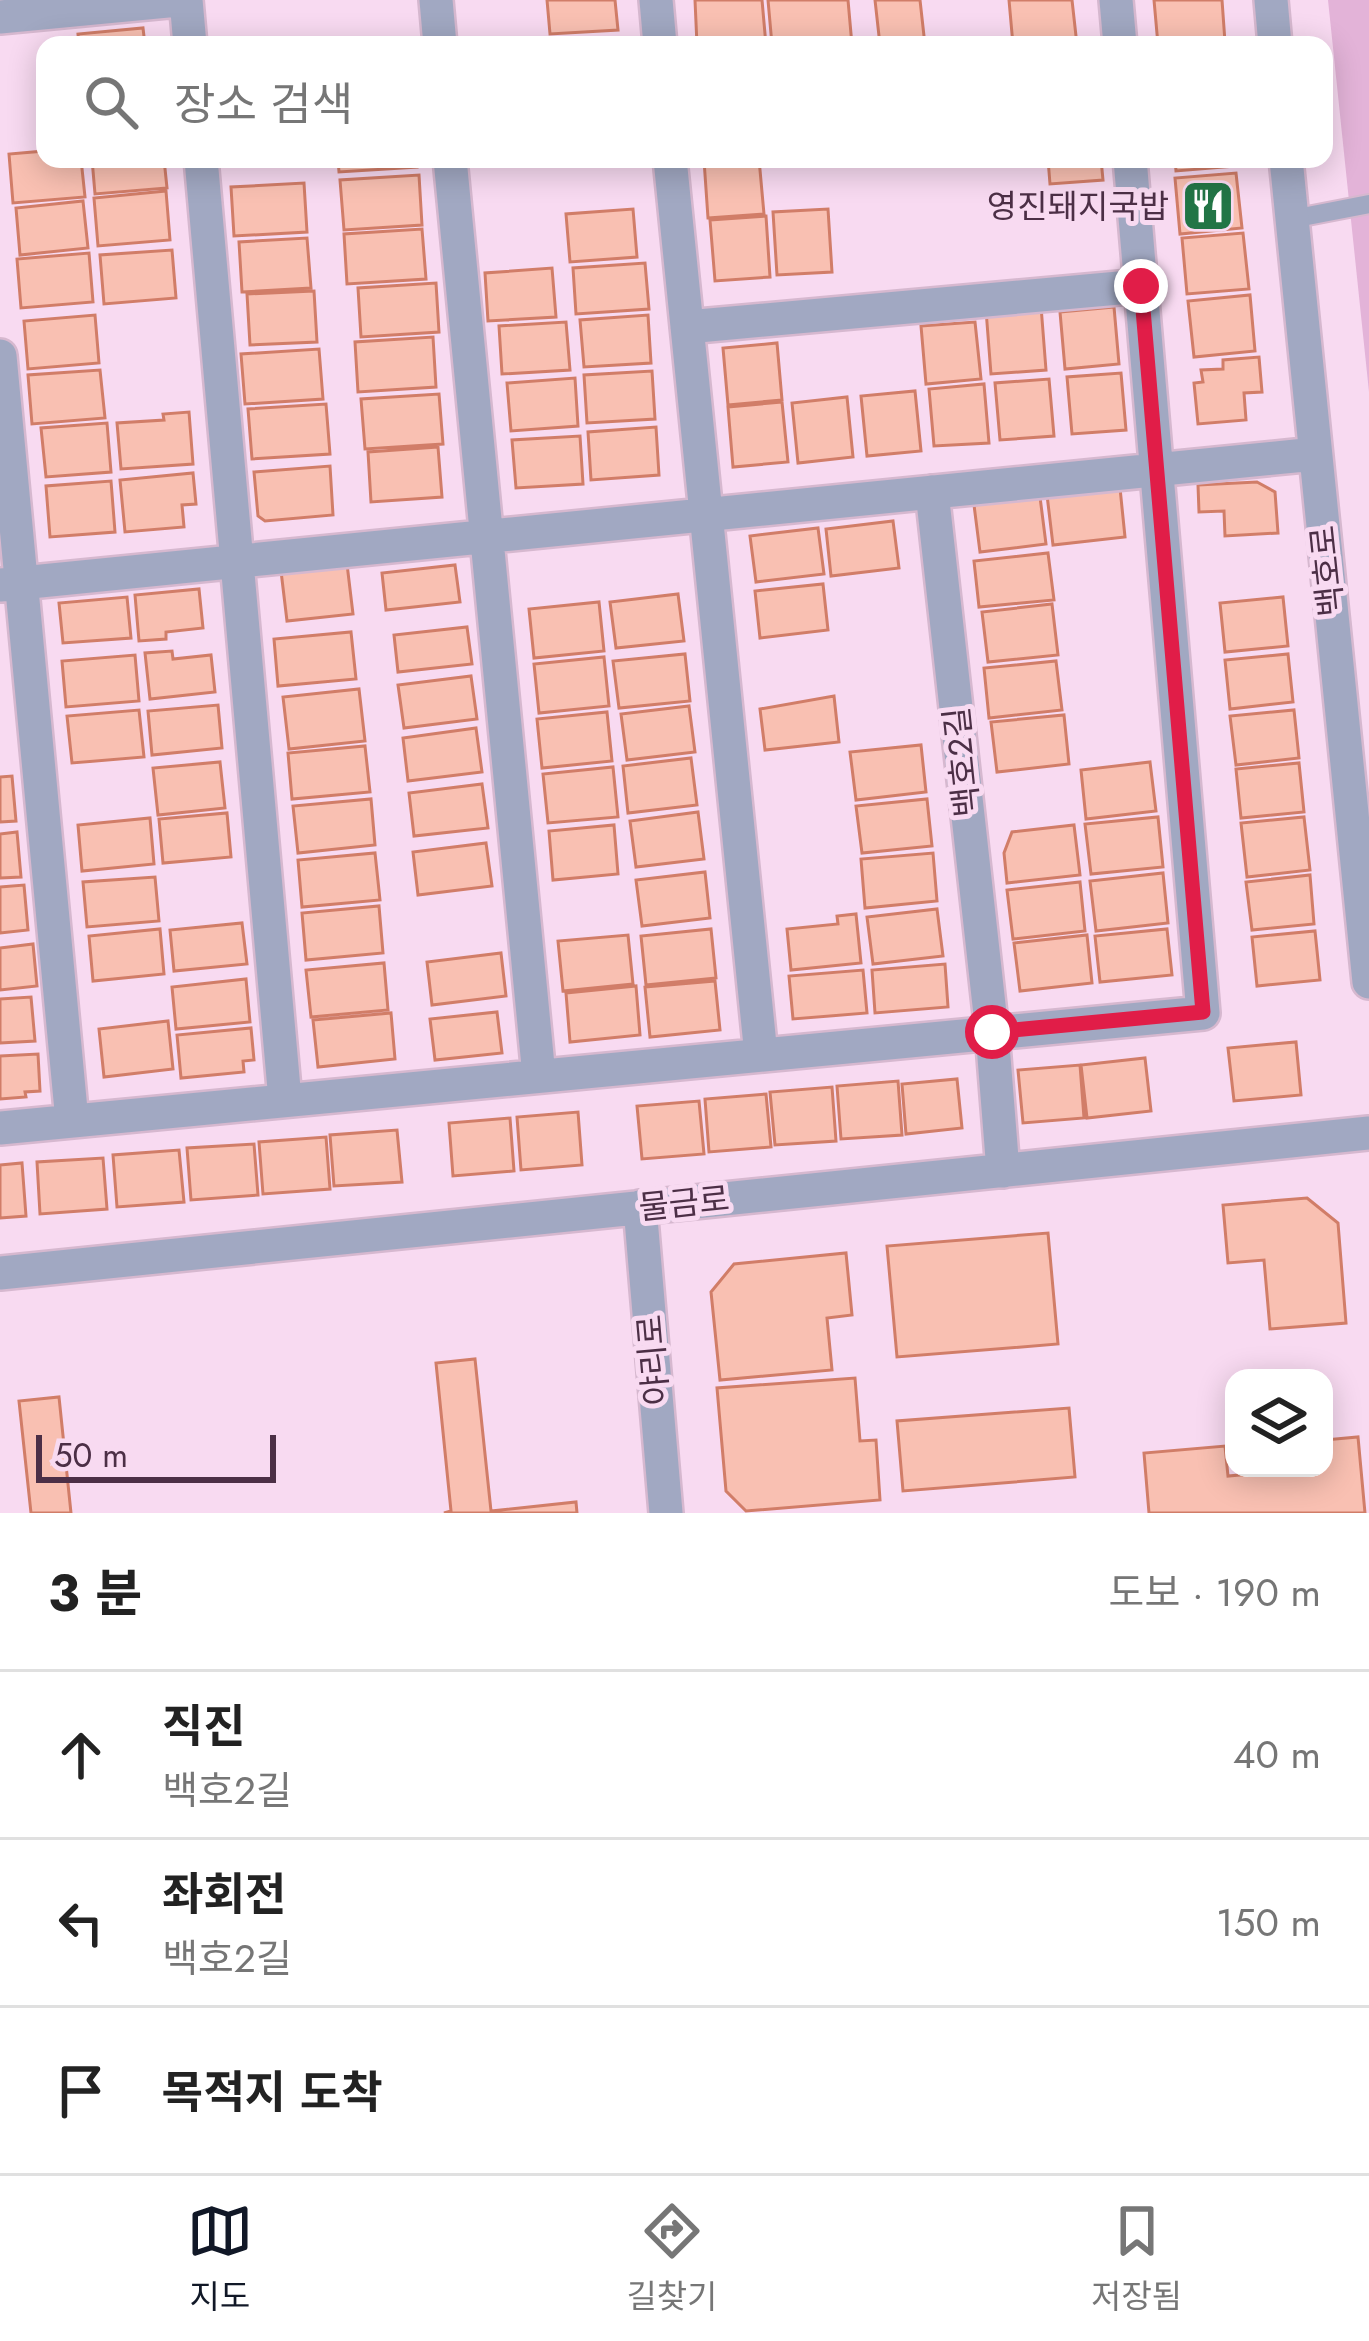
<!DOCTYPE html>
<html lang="ko">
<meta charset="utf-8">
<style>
body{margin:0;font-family:Jost,"Noto Sans KR",sans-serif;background:#f6f6f6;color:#222}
.controls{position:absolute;right:36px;bottom:36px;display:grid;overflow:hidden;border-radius:24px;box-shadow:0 6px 30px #0003}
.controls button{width:108px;height:108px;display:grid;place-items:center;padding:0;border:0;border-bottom:3px solid #e0e0e0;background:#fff;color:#222;font:60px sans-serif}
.scale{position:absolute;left:36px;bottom:30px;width:240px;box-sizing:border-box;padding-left:12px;border:6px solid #4c2f46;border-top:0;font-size:33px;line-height:42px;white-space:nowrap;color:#4c2f46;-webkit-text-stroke:9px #f8daf1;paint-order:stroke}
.stop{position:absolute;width:36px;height:36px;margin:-27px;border:9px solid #e11d48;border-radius:50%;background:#fff}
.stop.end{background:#e11d48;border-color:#fff;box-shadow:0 3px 12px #0008}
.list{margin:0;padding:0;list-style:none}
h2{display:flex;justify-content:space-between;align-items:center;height:156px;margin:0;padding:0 48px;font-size:51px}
h2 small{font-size:39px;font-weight:400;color:#767676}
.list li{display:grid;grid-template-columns:78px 1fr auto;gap:36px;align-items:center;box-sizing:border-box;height:168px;padding:0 48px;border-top:3px solid #e0e0e0}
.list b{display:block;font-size:45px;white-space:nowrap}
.list p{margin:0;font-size:39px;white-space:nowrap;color:#767676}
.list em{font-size:39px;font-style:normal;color:#767676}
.icon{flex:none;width:66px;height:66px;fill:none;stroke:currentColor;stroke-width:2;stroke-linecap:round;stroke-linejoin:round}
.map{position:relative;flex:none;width:1369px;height:1513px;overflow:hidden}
.search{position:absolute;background:#fff;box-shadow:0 6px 30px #0003;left:36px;right:36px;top:36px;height:132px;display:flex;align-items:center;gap:30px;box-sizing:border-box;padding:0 42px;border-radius:24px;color:#767676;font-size:45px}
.sheet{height:660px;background:#fff}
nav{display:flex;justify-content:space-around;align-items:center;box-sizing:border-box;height:168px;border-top:3px solid #e0e0e0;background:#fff;font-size:33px;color:#767676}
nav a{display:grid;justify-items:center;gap:6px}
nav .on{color:#111827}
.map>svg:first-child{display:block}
.green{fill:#e3b3d8}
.building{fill:#f9c0b2;stroke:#d17d68;stroke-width:3}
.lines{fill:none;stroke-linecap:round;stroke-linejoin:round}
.service-casing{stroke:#d6b8cf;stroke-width:22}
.minor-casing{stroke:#d6b8cf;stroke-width:38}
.service{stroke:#a1a8c2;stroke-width:18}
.minor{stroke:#a1a8c2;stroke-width:33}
.route{stroke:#e11d48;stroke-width:15}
.labels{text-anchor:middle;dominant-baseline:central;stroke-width:10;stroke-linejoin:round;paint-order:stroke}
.poi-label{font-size:33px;fill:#4c2f46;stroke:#f8daf1;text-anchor:end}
.street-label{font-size:33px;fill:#4c2f46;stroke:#f8daf1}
</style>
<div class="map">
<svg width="1369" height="1513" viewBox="0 0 1369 1513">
<rect width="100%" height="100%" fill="#f8daf1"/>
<path class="green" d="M1328,0H1369V392Z"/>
<path class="building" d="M547,0H615L618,30L550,34Z
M762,0L766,45H697L695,0Z
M768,0H848L852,45H772Z
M875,0H920L925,45H880Z
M1009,0H1072L1077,45H1013Z
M1154,0H1222L1225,42L1158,45Z
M143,28L145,45H79L78,34Z
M45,151V159H81L85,197L13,203L9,154Z
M92,159H164L167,188L95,194Z
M338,159H416L417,167L339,172Z
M759,159L764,214L708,218L704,160Z
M1048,159H1101L1103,180L1050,184Z
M1175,159H1236L1237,166L1176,171Z
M1236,173L1242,228L1180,234L1175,178Z
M419,175L422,225L344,230L340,180Z
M304,183L307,232L234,236L231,187Z
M166,191L170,240L98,246L94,198Z
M83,201L88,248L20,255L16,208Z
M633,209L637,257L570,262L566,214Z
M828,209L832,272L777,275L773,212Z
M766,216L770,277L715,281L710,220Z
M422,229L426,279L347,284L344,234Z
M1243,233L1249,289L1187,294L1182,238Z
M307,238L311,288L242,292L239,242Z
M172,250L176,298L104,304L100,255Z
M89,253L93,302L21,308L17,259Z
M645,263L649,309L576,314L573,268Z
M552,268L556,317L488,321L485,273Z
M436,283L439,332L361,337L358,288Z
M314,291L317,342L250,345L247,294Z
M1250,295L1255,351L1194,357L1188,301Z
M1041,306L1046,370L991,374L986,310Z
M1114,307L1119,364L1065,369L1060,312Z
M95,315L99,363L28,369L24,321Z
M648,315L651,363L584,367L580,320Z
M566,322L570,370L502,374L499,326Z
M975,322L981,379L926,384L921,326Z
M433,337L436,387L358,392L355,342Z
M777,343L782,400L728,405L723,348Z
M319,349L323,399L245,404L241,354Z
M1259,357L1262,392L1244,393L1246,420L1198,424L1194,383L1203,382L1201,370L1223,369V360Z
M100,370L105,418L32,424L28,375Z
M652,371L655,419L587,423L584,375Z
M1121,373L1126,430L1072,434L1067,377Z
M575,378L578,426L511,431L507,383Z
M1049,379L1054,436L1000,440L995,383Z
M984,384L989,443L934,446L929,389Z
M915,391L921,451L867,456L861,396Z
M439,394L443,444L365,449L361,399Z
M847,397L853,457L798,463L792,403Z
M782,402L788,462L733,467L728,407Z
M326,404L330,454L252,459L248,409Z
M189,412L193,464L121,469L117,423L164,420L163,414Z
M107,423L111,472L46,477L41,428Z
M656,427L659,475L591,480L588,432Z
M580,436L583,484L516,488L512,440Z
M438,447L442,497L371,502L368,452Z
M330,466L333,515L265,521L258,516L254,472Z
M193,473L196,504L182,505L184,527L125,532L120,480Z
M111,481L115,532L50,537L46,486Z
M1257,482L1275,492L1278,533L1225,536L1224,511L1199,512L1198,485Z
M1120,488L1125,537L1053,545L1047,495Z
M1040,497L1046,544L980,552L974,505Z
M893,521L899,568L831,576L826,529Z
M818,528L824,574L756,582L750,536Z
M1048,553L1054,600L979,607L974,561Z
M347,564L353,614L287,621L281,571Z
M455,565L460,602L386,610L382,573Z
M823,584L828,630L760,638L755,591Z
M199,589L203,628L166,632V639L139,641L135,595Z
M678,594L684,641L616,648L610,602Z
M127,597L131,638L63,643L59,603Z
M1283,597L1288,646L1225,652L1220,603Z
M599,602L604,651L534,658L529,609Z
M1052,604L1058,655L988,662L982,612Z
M467,627L472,664L398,672L394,635Z
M351,632L356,679L278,686L274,639Z
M172,651L173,659L211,655L215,692L150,699L145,653Z
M685,654L690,701L619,708L613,661Z
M1288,654L1293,702L1230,709L1225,660Z
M135,655L139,701L66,707L62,661Z
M604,657L609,706L539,713L534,664Z
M1056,661L1062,710L989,718L984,668Z
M471,676L477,719L404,728L398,685Z
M359,689L365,741L289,749L283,697Z
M834,696L839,742L765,750L760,709Z
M218,705L222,748L152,755L148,711Z
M689,706L695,752L627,760L621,714Z
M139,710L144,757L72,763L67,716Z
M1294,710L1299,758L1236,765L1230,716Z
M607,712L612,761L542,768L537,719Z
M1064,715L1069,764L997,772L991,722Z
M476,728L482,772L408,781L403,738Z
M921,745L926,792L856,800L850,752Z
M365,746L370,792L292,799L288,753Z
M691,758L697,805L628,813L623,766Z
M220,762L225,808L158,815L153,768Z
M1150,762L1156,811L1086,819L1081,770Z
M1299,763L1304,812L1241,818L1236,769Z
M613,767L618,817L548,823L543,774Z
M12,776L16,821L0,822V777Z
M482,784L488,828L414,836L409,793Z
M371,799L375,845L298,853L293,806Z
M927,799L932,846L862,853L856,806Z
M698,812L704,859L636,867L630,821Z
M227,813L231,857L163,863L159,819Z
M1158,817L1163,867L1091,874L1085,824Z
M1304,817L1310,870L1247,877L1241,823Z
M150,818L154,864L82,871L78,825Z
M614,825L618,874L553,880L549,831Z
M1074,825L1080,875L1007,883L1004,853L1012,832Z
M17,832L21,877L0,878V834Z
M486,843L492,886L418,895L413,852Z
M375,853L380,900L302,907L298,860Z
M933,853L937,901L865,908L861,859Z
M705,872L710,918L642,926L636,880Z
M1163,873L1168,923L1096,931L1090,881Z
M1310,875L1314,924L1252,930L1246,882Z
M155,877L159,921L87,927L83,882Z
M1080,882L1085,931L1013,939L1007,890Z
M24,885L28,930L0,933V887Z
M379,906L383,953L306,960L302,913Z
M937,909L943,956L873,964L867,917Z
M856,914L861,963L791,970L787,929L838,924L837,916Z
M242,923L247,964L174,971L170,930Z
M160,929L164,974L93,981L89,936Z
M711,929L716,978L646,985L641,936Z
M1167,929L1172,975L1100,982L1095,936Z
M1315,931L1320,980L1257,986L1252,937Z
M628,935L633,984L563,991L558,941Z
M1087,935L1092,983L1020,991L1014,943Z
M33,944L37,986L0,990V948Z
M501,953L506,996L432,1005L427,962Z
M384,963L388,1010L311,1017L306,970Z
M945,964L948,1007L875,1013L872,970Z
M863,970L867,1013L793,1019L789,976Z
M246,979L250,1022L176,1029L172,987Z
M715,981L720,1030L650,1037L645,987Z
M636,986L640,1035L570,1042L566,993Z
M31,997L35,1041L0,1043V999Z
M497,1012L502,1053L435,1060L430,1019Z
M391,1013L395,1059L318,1067L313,1020Z
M168,1021L173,1069L104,1077L99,1029Z
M251,1028L254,1060L243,1061L244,1072L181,1078L177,1035Z
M1296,1042L1301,1095L1234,1101L1228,1048Z
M38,1054L40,1091L25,1092L26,1097L0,1099V1056Z
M1145,1058L1151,1111L1087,1118L1081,1065Z
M1080,1065L1084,1118L1023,1123L1018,1070Z
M957,1079L962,1128L906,1134L902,1084Z
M898,1081L902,1135L841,1139L837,1086Z
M832,1087L836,1141L775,1145L770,1092Z
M766,1094L771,1147L709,1152L705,1099Z
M699,1101L704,1154L642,1159L637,1106Z
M578,1112L582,1165L521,1170L517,1117Z
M510,1118L514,1171L453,1176L449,1123Z
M397,1130L402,1182L334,1186L330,1135Z
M326,1137L330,1189L263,1194L259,1142Z
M254,1144L258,1195L191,1200L187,1148Z
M179,1150L184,1202L117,1207L113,1155Z
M103,1158L107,1209L40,1214L37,1162Z
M22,1163L26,1216L0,1218V1165Z
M1307,1198L1338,1223L1346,1323L1270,1329L1264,1260L1228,1263L1223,1205Z
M1048,1233L1058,1344L897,1357L887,1246Z
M846,1253L852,1315L827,1318L832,1370L720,1380L711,1292L734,1264Z
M475,1359L491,1511L576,1502L577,1513H444L451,1511L436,1363Z
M855,1378L860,1441L876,1440L880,1500L746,1511L726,1491L717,1388Z
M59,1397L71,1513H31L19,1401Z
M1069,1408L1075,1477L903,1491L897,1421Z
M1358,1437L1365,1513H1149L1144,1453L1225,1446L1228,1476L1273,1472V1468H1324V1440Z"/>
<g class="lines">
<g class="service-casing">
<path id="service" d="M1292,219L1369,204"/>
</g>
<g class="minor-casing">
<path id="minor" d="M186,0L190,45
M436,0L440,45
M656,0L660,45
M1116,0L1120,45
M1271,0L1275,45
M0,17L178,0
M201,159L285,1100
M450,159L539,1076
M670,159L761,1055
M1286,159L1369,982
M687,327L1141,286
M0,356L72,1121
M932,492L992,1032L1003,1171
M0,585L1315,454
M0,1128L1203,1013L1130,159
M640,1207L666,1513
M0,1273L1369,1133"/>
</g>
<use href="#service" class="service"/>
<use href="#minor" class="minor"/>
</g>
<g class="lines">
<path class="route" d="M992,1032L1203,1012L1141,286"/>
</g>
<defs>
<g id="restaurant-square" transform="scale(2.7)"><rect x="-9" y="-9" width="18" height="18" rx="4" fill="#227546" stroke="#f8daf1"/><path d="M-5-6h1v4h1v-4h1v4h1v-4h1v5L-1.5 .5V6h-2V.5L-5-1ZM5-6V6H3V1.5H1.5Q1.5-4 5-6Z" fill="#fff"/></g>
</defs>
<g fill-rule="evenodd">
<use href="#restaurant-square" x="1208" y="206"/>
</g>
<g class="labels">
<g class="poi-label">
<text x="1169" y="206">영진돼지국밥</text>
</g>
<g class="street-label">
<text transform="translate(1327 571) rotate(-96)">백호로</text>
<text transform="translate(962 762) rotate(-96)">백호2길</text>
<text transform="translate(684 1203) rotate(-6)">물금로</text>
<text transform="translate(653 1360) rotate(-95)">야리로</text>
</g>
</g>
</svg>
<div class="controls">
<button><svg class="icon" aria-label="layers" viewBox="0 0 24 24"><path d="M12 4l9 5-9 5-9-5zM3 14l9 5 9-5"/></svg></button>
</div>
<div class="scale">50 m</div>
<div class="stop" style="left:992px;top:1032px"></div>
<div class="stop end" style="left:1141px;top:286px"></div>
<div class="search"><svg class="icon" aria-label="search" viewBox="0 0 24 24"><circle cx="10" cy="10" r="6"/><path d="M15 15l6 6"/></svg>장소 검색</div>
</div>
<section class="sheet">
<h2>3 분<small>도보 · 190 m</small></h2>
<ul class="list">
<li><svg class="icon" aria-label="ahead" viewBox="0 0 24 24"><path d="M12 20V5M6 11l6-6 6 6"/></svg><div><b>직진</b><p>백호2길</p></div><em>40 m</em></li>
<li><svg class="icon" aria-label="left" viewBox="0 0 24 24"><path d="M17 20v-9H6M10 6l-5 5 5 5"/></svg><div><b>좌회전</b><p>백호2길</p></div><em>150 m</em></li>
<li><svg class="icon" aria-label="arrive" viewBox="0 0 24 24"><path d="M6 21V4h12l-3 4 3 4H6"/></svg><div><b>목적지 도착</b></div></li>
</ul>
</section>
<nav>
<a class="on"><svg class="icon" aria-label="map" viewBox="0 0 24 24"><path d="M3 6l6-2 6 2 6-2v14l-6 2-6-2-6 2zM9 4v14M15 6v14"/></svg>지도</a>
<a><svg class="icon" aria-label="directions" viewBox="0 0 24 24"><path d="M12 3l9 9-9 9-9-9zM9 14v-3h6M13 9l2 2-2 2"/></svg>길찾기</a>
<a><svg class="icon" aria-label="saved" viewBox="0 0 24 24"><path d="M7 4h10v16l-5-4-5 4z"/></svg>저장됨</a>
</nav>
